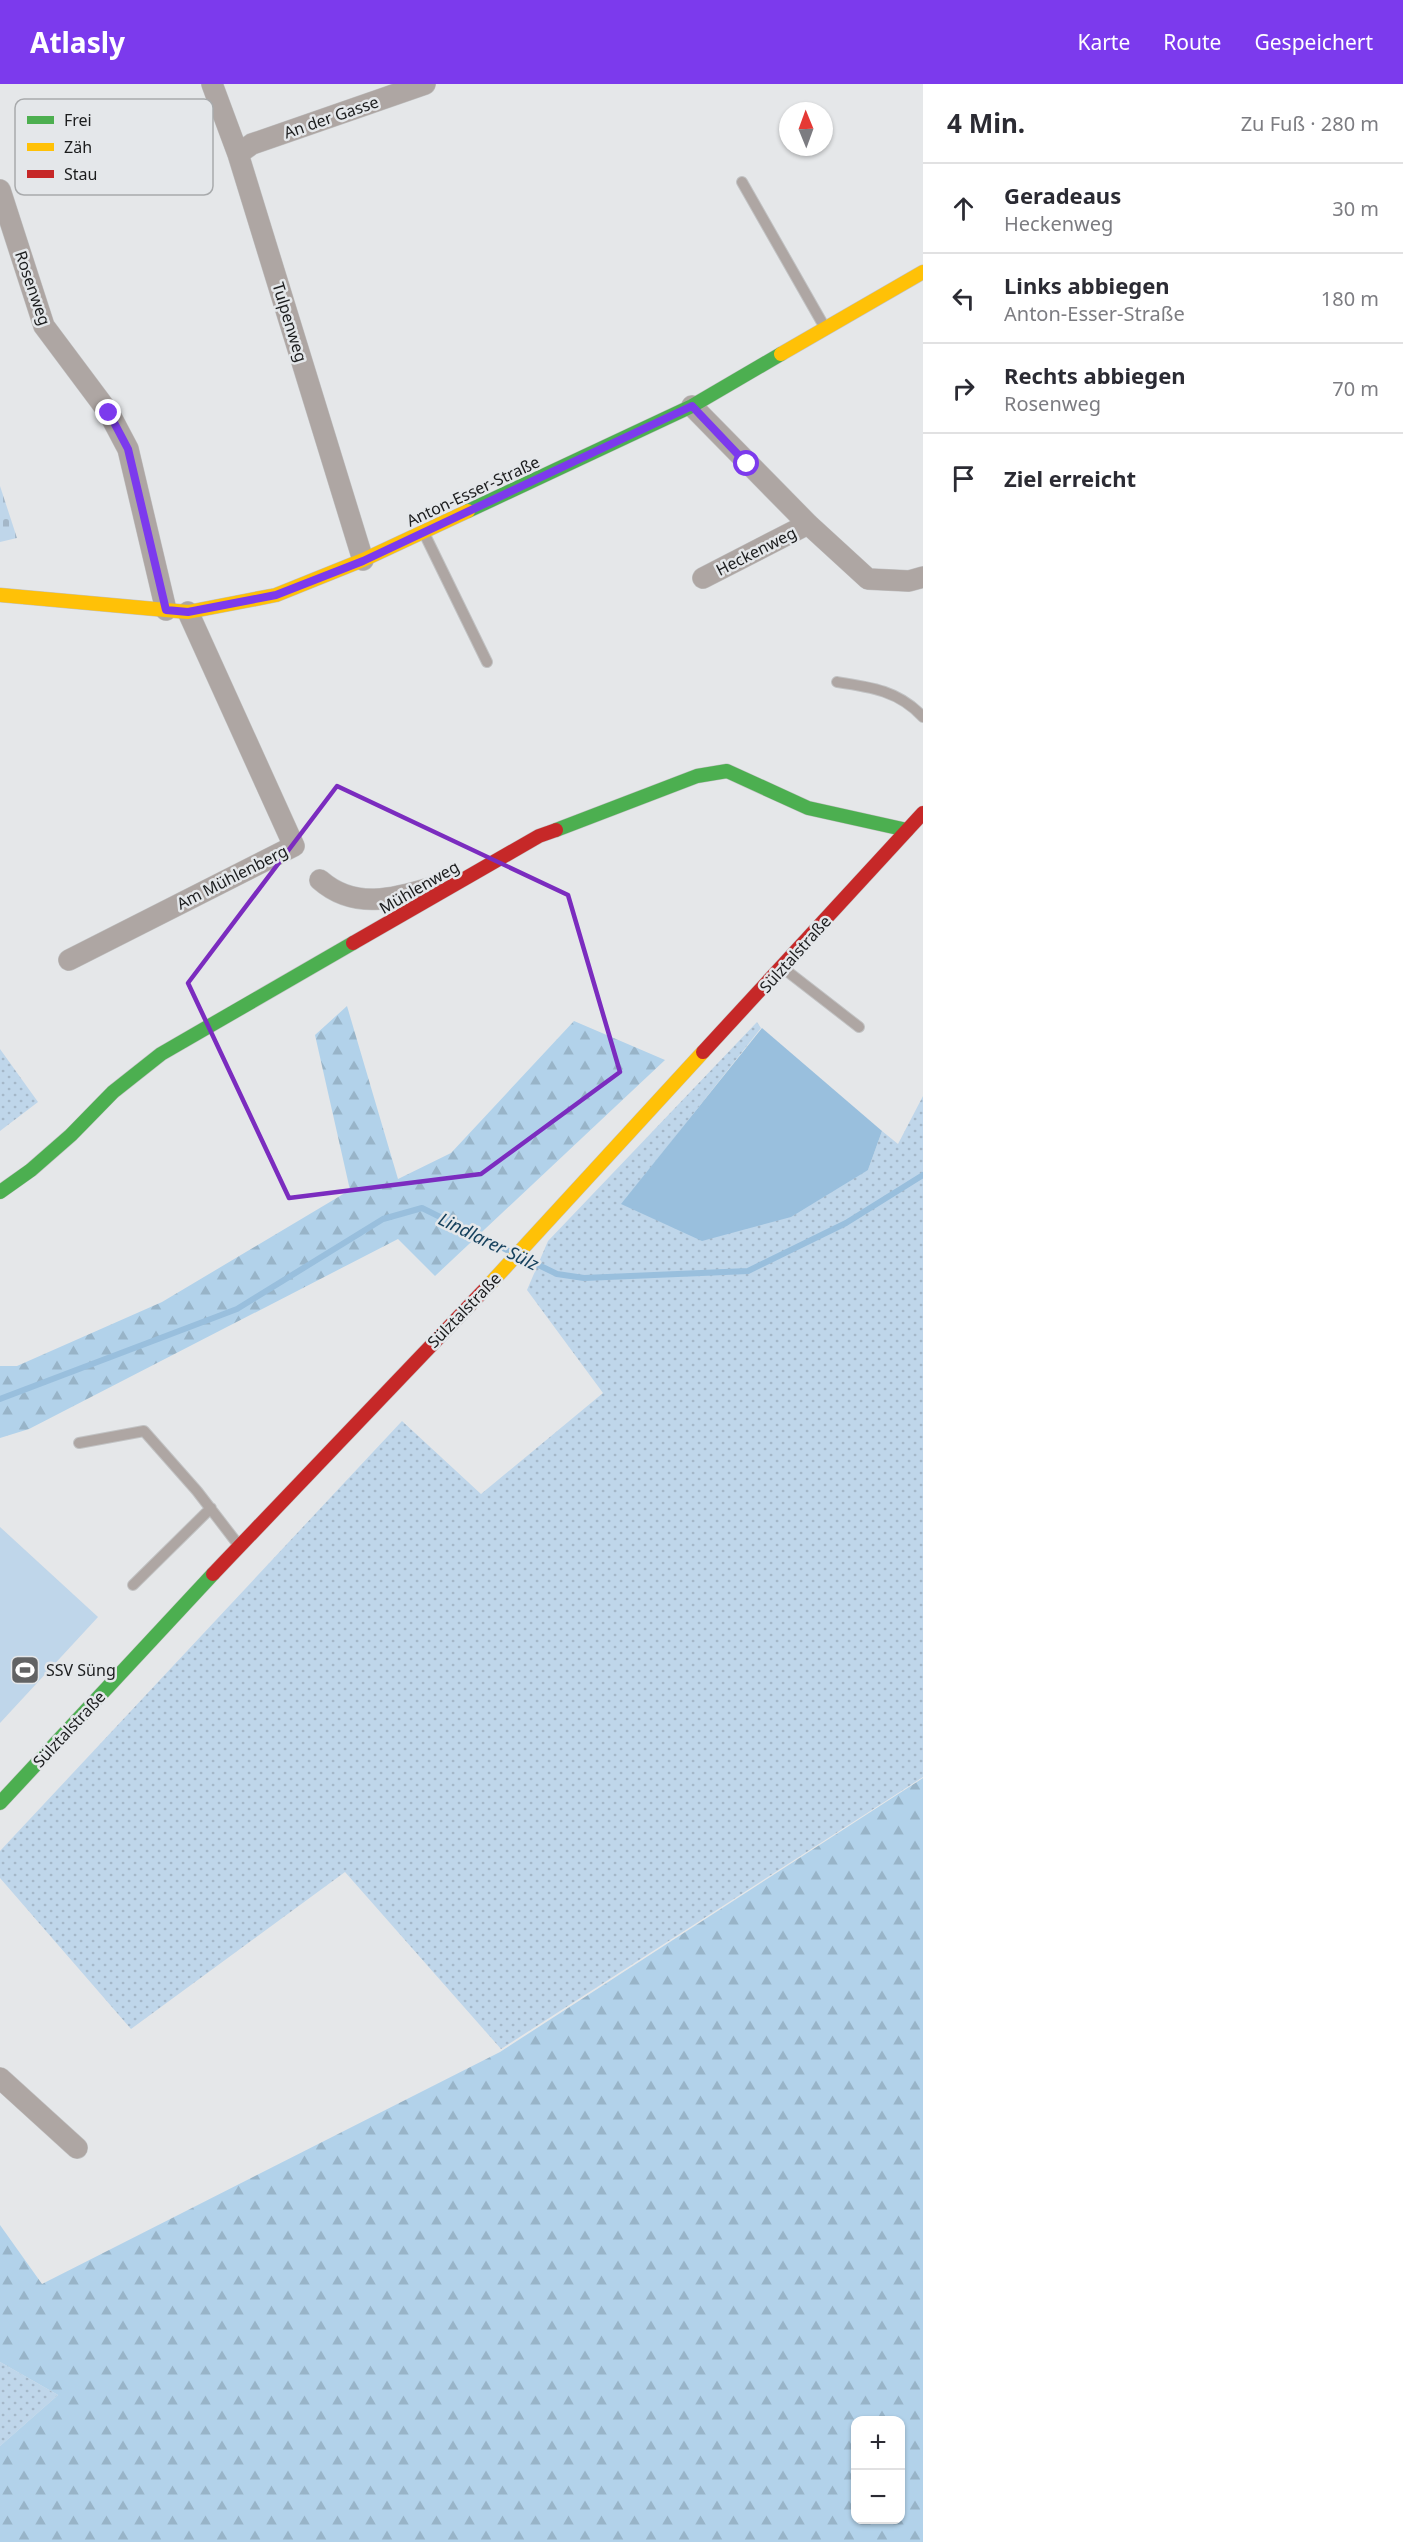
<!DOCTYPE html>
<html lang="de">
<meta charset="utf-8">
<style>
body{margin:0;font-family:"Noto Sans",sans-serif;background:#f7f7f7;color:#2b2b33}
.controls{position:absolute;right:18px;bottom:18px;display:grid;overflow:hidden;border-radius:12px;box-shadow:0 2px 4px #0004}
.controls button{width:54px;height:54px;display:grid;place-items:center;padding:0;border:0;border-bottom:2px solid #e1e1e2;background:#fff;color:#2b2b33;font:30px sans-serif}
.compass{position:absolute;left:779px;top:18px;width:54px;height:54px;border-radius:50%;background:#fff;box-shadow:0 2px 4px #0004;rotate:359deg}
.stop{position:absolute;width:18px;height:18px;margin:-14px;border:4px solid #7c3aed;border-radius:50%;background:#fff}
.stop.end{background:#7c3aed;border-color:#fff;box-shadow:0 2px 6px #0008}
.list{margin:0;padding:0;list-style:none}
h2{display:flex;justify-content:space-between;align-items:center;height:78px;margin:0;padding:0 24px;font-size:26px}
h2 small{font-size:20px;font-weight:400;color:#7c7c81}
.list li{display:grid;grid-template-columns:39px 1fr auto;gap:18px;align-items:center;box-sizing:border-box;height:90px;padding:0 24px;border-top:2px solid #e1e1e2}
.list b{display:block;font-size:22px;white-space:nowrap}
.list p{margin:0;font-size:20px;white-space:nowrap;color:#7c7c81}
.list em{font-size:20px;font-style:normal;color:#7c7c81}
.icon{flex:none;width:33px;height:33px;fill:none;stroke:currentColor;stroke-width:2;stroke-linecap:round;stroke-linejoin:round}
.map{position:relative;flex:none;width:923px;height:2458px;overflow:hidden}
header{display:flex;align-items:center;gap:36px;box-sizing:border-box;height:84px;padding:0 30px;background:#7c3aed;color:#fff}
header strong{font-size:28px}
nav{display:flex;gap:33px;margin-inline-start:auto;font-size:21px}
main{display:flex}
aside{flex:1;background:#fff}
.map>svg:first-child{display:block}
.grass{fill:url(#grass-dots)}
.forest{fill:url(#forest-firs);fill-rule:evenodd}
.cemetery{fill:url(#cemetery-stones)}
.pitch{fill:#bfd6ea}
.water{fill:#99bfdd}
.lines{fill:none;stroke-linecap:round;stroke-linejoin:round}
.stream{stroke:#99bfdd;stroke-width:6}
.lane-casing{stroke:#c1c2c3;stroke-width:12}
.street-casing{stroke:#c1c2c3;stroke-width:22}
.fast-casing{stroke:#c1c2c3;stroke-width:15}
.slow-casing{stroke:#c1c2c3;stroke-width:15}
.jam-casing{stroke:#c1c2c3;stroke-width:15}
.lane{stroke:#aea6a3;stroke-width:10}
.street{stroke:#aea6a3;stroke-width:21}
.fast{stroke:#4caf50;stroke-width:14}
.slow{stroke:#ffc107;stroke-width:14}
.jam{stroke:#c62828;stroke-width:14}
.route{stroke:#7c3aed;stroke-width:8}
.marked{fill:none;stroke:#7b2cbf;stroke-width:4.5;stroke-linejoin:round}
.labels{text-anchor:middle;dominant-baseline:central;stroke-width:5;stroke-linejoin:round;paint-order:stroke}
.street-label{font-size:16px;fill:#1b1c1d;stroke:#e4e7ea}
.poi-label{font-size:16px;fill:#1b1c1d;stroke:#e4e7ea;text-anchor:start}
.water-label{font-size:18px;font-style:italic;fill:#16415d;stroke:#e4e7ea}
.key{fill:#e4e7ea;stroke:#a8aaac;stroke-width:1.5}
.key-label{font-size:16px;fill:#1b1c1d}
</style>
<header>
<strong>Atlasly</strong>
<nav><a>Karte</a><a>Route</a><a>Gespeichert</a></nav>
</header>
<main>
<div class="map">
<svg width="923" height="2458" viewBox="0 0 923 2458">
<defs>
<pattern id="grass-dots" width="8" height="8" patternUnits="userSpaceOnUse" patternTransform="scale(1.5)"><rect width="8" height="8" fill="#bfd6ea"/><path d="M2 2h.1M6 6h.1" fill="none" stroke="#a4b7c8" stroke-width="1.8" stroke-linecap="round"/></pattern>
<pattern id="forest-firs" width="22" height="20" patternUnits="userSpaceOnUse" patternTransform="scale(1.5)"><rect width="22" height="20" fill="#b2d2ea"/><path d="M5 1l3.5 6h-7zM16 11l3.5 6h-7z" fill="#98b4c8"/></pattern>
<pattern id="cemetery-stones" width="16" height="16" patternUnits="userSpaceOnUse" patternTransform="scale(1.5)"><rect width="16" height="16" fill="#bfd6ea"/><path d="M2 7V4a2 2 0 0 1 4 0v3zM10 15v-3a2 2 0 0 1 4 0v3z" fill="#a4b7c8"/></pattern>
</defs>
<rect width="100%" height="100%" fill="#e5e7e9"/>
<path class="grass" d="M757,938L761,944L622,1120L868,1086L882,1047L898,1060L923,1012V1693L501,1965L345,1788L131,1945L0,1794V1767L402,1337L481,1410L603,1309L527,1206L548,1157Z
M0,965L38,1018L0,1047Z
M0,2278L58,2311L0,2362Z"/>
<path class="forest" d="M347,922L398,1095L451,1069L574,937L665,976L435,1192L398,1155L29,1345L0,1354V1282H17L162,1218L350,1106L315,951Z
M923,1694V2458H0V2362L58,2311L0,2278V2141L42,2200L500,1968ZM856,2336H900V2436H856Z"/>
<path class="cemetery" d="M0,402L17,454L0,458Z"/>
<path class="pitch" d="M0,1443L98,1533L0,1639Z"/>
<path class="water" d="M762,944L882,1047L868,1086L791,1133L702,1157L621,1120Z"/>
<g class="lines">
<path class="stream" d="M524,1174L557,1190L584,1194L748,1187L846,1139L923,1091
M0,1315L237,1225L383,1135L422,1124L509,1167"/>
<g class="lane-casing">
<path id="lane" d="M742,98L824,242
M424,449L487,578
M837,598C871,603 899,607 923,633
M783,884L859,943
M79,1359L144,1347L197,1407L237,1459
M133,1501L211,1424"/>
</g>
<g class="street-casing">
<path id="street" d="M212,0L238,70L363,476
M238,70L252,60L425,0
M0,106L44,242L109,329L128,365L166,526
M692,322L808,440L868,495L909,497L923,493
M703,494L808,440
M320,796C354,826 394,815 433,803
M69,876L294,762L188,528
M0,1994L77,2064"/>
</g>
<g class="fast-casing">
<path id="fast" d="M468,427L692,322L781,270
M556,746L697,692L727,687L808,724L907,746
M0,1108L31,1086L71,1051L113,1008L161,970L353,859
M0,1719L213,1490"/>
</g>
<g class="slow-casing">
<path id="slow" d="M781,270L923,188
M0,511L188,528L276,511L363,476L468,427
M489,1201L703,968"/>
</g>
<g class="jam-casing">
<path id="jam" d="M353,859L539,752L556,746
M703,968L923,729
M213,1490L489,1201"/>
</g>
<use href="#lane" class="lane"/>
<use href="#street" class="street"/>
<use href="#fast" class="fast"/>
<use href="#slow" class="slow"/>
<use href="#jam" class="jam"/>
</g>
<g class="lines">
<path class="route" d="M109,329L128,365L166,526L188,528L276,511L363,477L692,322L747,380"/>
</g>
<path class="marked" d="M337,702L568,811L620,988L481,1090L289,1114L188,899Z"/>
<defs>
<g id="stadium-square" transform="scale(1.5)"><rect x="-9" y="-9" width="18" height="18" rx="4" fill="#626364" stroke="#e4e7ea"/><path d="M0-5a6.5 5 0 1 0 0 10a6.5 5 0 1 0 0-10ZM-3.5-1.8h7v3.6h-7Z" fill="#fff"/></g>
</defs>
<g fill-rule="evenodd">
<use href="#stadium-square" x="25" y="1586"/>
</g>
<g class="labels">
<g class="street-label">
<text transform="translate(331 33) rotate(-19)">An der Gasse</text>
<text transform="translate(33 204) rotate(71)">Rosenweg</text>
<text transform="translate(290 238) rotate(73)">Tulpenweg</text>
<text transform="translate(473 407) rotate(-25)">Anton-Esser-Straße</text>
<text transform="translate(756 467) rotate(-27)">Heckenweg</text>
<text transform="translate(232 793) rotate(-27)">Am Mühlenberg</text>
<text transform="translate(419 803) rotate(-30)">Mühlenweg</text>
<text transform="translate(795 870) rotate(-48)">Sülztalstraße</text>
<text transform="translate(464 1226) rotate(-46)">Sülztalstraße</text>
<text transform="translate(69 1645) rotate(-47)">Sülztalstraße</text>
</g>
<g class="poi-label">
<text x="46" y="1586">SSV Süng</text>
</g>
<g class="water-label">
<text transform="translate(489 1157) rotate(26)">Lindlarer Sülz</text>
</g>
</g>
<rect x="15" y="15" width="198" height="96" rx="9" class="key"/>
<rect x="27" y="32" width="27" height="8" fill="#4caf50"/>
<rect x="27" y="59" width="27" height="8" fill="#ffc107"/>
<rect x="27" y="86" width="27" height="8" fill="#c62828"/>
<g class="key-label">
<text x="64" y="42">Frei</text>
<text x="64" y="69">Zäh</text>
<text x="64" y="96">Stau</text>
</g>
</svg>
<div class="controls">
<button>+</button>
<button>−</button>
</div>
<svg class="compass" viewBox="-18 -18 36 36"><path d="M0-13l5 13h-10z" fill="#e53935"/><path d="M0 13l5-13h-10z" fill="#7c7c81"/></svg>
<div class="stop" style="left:747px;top:380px"></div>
<div class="stop end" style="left:109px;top:329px"></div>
</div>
<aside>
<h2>4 Min.<small>Zu Fuß · 280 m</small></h2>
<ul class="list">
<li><svg class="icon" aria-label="ahead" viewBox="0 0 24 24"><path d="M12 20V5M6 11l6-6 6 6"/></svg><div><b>Geradeaus</b><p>Heckenweg</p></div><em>30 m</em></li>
<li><svg class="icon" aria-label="left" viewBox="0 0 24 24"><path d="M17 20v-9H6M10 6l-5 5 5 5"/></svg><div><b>Links abbiegen</b><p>Anton-Esser-Straße</p></div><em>180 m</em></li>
<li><svg class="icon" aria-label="right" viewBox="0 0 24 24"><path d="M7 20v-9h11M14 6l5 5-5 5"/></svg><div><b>Rechts abbiegen</b><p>Rosenweg</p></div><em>70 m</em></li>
<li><svg class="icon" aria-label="arrive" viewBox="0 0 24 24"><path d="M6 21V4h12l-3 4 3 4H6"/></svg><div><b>Ziel erreicht</b></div></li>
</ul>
</aside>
</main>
